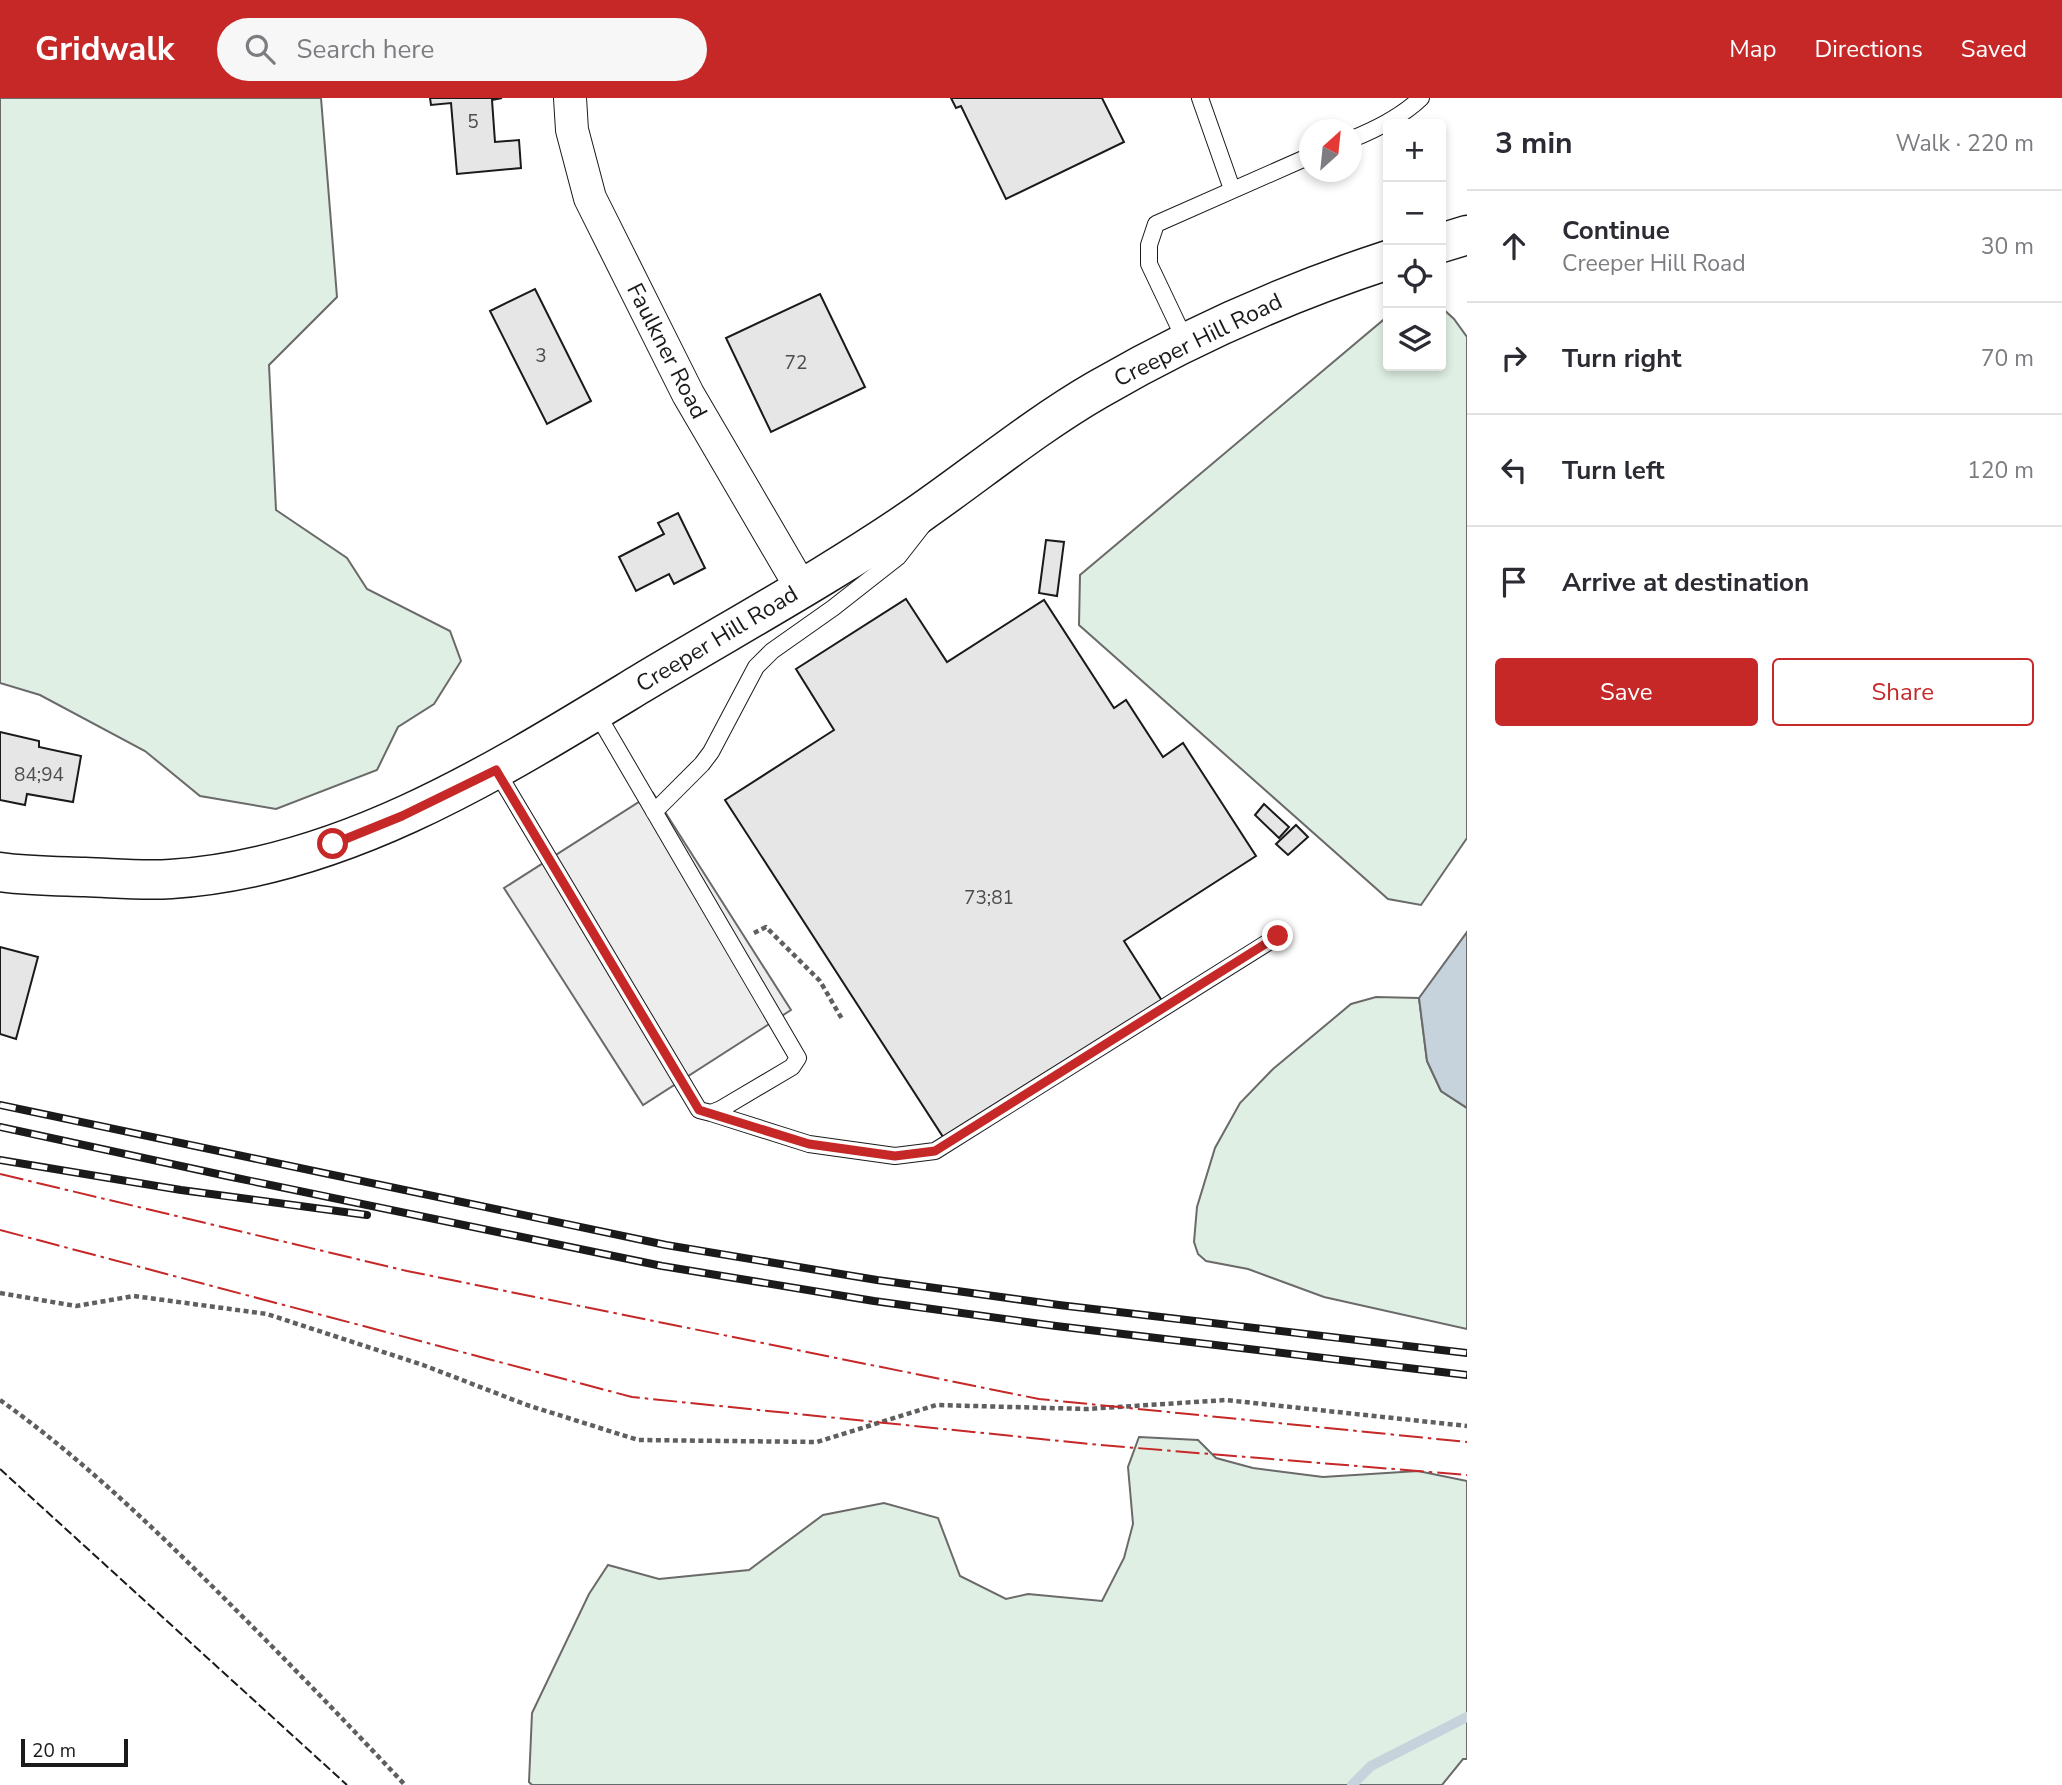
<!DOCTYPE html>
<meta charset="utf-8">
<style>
body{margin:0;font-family:"Nunito Sans",sans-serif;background:#f7f7f7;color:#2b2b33}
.controls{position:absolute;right:21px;top:21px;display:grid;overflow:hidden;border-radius:7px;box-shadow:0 4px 10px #0003}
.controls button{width:63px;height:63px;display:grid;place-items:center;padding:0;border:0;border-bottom:2px solid #e1e1e2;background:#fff;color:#2b2b33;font:35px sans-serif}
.compass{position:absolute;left:1299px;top:21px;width:63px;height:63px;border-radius:50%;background:#fff;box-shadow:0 4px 10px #0003;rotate:27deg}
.scale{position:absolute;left:21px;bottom:18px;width:107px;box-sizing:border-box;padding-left:7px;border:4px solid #1a1a1a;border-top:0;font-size:19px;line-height:24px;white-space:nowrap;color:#1a1a1a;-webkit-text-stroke:5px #fff;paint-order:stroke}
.stop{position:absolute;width:21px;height:21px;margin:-16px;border:5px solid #c62828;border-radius:50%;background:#fff}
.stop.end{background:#c62828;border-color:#fff;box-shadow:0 2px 7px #0008}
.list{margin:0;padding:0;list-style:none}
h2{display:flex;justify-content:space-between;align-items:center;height:91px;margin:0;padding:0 28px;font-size:30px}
h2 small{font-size:23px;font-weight:400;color:#7c7c81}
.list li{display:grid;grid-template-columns:46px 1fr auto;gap:21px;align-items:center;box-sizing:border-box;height:112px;padding:0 28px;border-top:2px solid #e1e1e2}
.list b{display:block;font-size:26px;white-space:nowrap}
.list p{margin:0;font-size:23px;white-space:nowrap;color:#7c7c81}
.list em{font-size:23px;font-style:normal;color:#7c7c81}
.actions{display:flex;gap:14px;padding:21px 28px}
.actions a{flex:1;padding:16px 0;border:2px solid #c62828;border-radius:7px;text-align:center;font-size:24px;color:#c62828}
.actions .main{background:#c62828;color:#fff}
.icon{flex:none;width:38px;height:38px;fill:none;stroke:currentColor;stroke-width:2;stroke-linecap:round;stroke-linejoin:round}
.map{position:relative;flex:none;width:1467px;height:1687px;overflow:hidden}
header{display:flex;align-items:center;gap:42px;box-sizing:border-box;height:98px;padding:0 35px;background:#c62828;color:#fff}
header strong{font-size:33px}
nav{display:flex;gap:38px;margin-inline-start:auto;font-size:24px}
.search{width:490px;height:63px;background:#f7f7f7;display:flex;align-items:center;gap:18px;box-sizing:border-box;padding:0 24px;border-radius:38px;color:#7c7c81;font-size:26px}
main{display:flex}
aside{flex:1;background:#fff}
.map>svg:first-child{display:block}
.green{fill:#e0efe3;stroke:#6a6a6a;stroke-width:2}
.parking{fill:#ededed;stroke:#6a6a6a;stroke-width:2}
.water{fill:#c6d2dc;stroke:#6a6a6a;stroke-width:2}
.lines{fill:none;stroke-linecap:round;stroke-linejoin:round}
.stream{stroke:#c6d2dc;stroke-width:10}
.building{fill:#e6e6e6;stroke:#1a1a1a;stroke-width:2}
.service-casing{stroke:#1a1a1a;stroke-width:18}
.minor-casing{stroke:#1a1a1a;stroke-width:34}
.tertiary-casing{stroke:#1a1a1a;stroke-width:41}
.path{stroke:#5f5f5f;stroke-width:4.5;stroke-dasharray:5 3.5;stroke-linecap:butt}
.service{stroke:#fff;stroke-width:16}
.minor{stroke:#fff;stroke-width:32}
.tertiary{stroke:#fff;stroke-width:38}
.rail-casing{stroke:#1a1a1a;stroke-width:8}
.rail{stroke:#fff;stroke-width:5;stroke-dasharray:16;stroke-linecap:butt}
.fence{stroke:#1a1a1a;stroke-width:2;stroke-dasharray:9 3.5;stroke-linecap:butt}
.power{stroke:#c62828;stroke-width:2;stroke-dasharray:24 5 3.5 5;stroke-linecap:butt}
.route{stroke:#c62828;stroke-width:9}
.labels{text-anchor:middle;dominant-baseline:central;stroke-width:5;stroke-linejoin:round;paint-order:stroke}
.number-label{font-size:19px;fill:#4d4d4d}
.street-label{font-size:23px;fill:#1a1a1a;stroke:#fff}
</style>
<header>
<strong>Gridwalk</strong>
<div class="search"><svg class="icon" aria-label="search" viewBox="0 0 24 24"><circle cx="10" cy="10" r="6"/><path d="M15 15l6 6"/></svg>Search here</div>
<nav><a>Map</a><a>Directions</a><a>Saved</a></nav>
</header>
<main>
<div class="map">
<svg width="1467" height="1687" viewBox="0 0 1467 1687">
<rect width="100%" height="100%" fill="#fff"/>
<path class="green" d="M0,0H321L337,199L269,267L276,412L347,460L367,491L450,533L461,563L434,606L398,629L377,672L276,711L200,698L145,653L40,597L0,585Z
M1441,209L1454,221L1467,239V740L1421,807L1388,801L1079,527L1080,477L1388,218V268H1441Z
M1376,899L1419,900L1427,963L1441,993L1467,1010V1231L1324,1199L1248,1171L1206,1163L1198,1156L1194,1144L1197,1109L1215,1050L1240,1005L1273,971L1351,906Z
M1139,1339L1198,1342L1216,1360L1253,1370L1323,1379L1418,1373L1467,1383V1661H1463L1442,1687H532L529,1684L532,1615L589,1496L608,1467L659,1481L749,1472L823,1417L884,1405L938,1420L960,1478L1006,1501L1028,1496L1102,1503L1124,1460L1133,1426L1128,1369Z"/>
<path class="parking" d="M653,695L791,912L643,1007L504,790Z"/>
<path class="water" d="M1467,834V1010L1441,993L1427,963L1419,900Z"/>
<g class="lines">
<path class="stream" d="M1352,1687L1371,1668L1467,1619"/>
</g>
<path class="building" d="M430,0H502L492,2L495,44L519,42L521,70L457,76L451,5L431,7Z
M951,0H1102L1124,44L1006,101L961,8L956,10Z
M535,191L591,303L547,326L490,213Z
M820,196L865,289L771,334L726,240Z
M678,415L705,470L674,486L669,476L636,493L619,459L664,436L658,425Z
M1046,442L1064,444L1057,498L1039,495Z
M906,501L947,564L1044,502L1114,610L1126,602L1163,659L1183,645L1256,758L1124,843L1164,906L947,1045L725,702L834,632L796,571Z
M0,634L39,643V649L81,658L73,704L27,696L25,707L0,702Z
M1264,706L1289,729L1279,740L1255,717Z
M1296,727L1308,739L1288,757L1276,746Z
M0,849L38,859L16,941L0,936Z"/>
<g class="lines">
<g class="service-casing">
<path id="service" d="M1200,0L1232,91
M1352,41C1377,31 1401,19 1421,0
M1186,244L1149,166V147L1156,126L1310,58
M496,672L699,1012L711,1015L721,1011L792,969L798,960L596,614
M654,714L702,666L711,654L756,569L772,553L833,510L898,459L923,427
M711,1015L809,1046L895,1058L935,1053L1278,838"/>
</g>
<g class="minor-casing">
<path id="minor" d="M570,0L572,32L590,100L688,296L802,491"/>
</g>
<g class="tertiary-casing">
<path id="tertiary" d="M1441,145L1467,137
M0,774C28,778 57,778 85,779C114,780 142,783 171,781C343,770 497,673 640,586C733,530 829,478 919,416C978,375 1035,328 1097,292C1190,238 1287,195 1388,162"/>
</g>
<path class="path" d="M754,835L766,829L820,883L842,921
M0,1195L76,1208L134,1198L267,1216L423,1267L527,1307L638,1342L817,1344L936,1307L1087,1311L1226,1302L1467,1328
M0,1302C84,1362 158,1434 231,1507C290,1566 348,1626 405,1687"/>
<use href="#service" class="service"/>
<use href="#minor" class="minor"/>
<use href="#tertiary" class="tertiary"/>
<g class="rail-casing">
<path id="rail" d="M0,1007L666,1147L877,1182L1059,1207L1467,1255
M0,1029L227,1078L662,1168L874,1203L1056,1228L1467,1277
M0,1062L181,1092L367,1117"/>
</g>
<use href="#rail" class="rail"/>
<path class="fence" d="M0,1371L347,1687"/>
<path class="power" d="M0,1076L407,1173L1039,1301L1467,1344
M0,1132L632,1299L1100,1347L1467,1377"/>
</g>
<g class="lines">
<path class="route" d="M333,746L402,718L496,672L699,1012L809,1046L895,1058L935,1053L1278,838"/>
</g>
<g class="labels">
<g class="number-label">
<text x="473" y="24">5</text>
<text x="541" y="258">3</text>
<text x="796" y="265">72</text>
<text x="39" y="677">84;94</text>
<text x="989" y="800">73;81</text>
</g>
<g class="street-label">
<text transform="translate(1198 242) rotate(-26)">Creeper Hill Road</text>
<text transform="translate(667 253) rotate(63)">Faulkner Road</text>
<text transform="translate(717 541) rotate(-31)">Creeper Hill Road</text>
</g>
</g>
</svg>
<div class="controls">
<button>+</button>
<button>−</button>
<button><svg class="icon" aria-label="locate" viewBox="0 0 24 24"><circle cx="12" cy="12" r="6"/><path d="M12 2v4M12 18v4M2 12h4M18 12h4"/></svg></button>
<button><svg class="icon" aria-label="layers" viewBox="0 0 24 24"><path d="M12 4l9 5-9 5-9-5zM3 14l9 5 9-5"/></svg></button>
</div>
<svg class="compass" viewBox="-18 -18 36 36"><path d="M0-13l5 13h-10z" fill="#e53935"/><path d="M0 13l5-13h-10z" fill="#7c7c81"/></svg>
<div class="scale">20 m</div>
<div class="stop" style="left:333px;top:746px"></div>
<div class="stop end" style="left:1278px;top:838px"></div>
</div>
<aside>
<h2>3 min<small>Walk · 220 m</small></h2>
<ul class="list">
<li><svg class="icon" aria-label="ahead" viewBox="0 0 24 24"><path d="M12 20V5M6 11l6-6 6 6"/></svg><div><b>Continue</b><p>Creeper Hill Road</p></div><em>30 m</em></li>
<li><svg class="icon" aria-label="right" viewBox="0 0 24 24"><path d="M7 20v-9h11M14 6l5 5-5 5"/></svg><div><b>Turn right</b></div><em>70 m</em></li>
<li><svg class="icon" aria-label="left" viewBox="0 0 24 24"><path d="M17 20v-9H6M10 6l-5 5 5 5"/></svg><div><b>Turn left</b></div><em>120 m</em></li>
<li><svg class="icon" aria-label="arrive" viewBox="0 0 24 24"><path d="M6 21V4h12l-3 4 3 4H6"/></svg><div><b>Arrive at destination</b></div></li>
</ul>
<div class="actions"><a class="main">Save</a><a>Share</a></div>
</aside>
</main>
